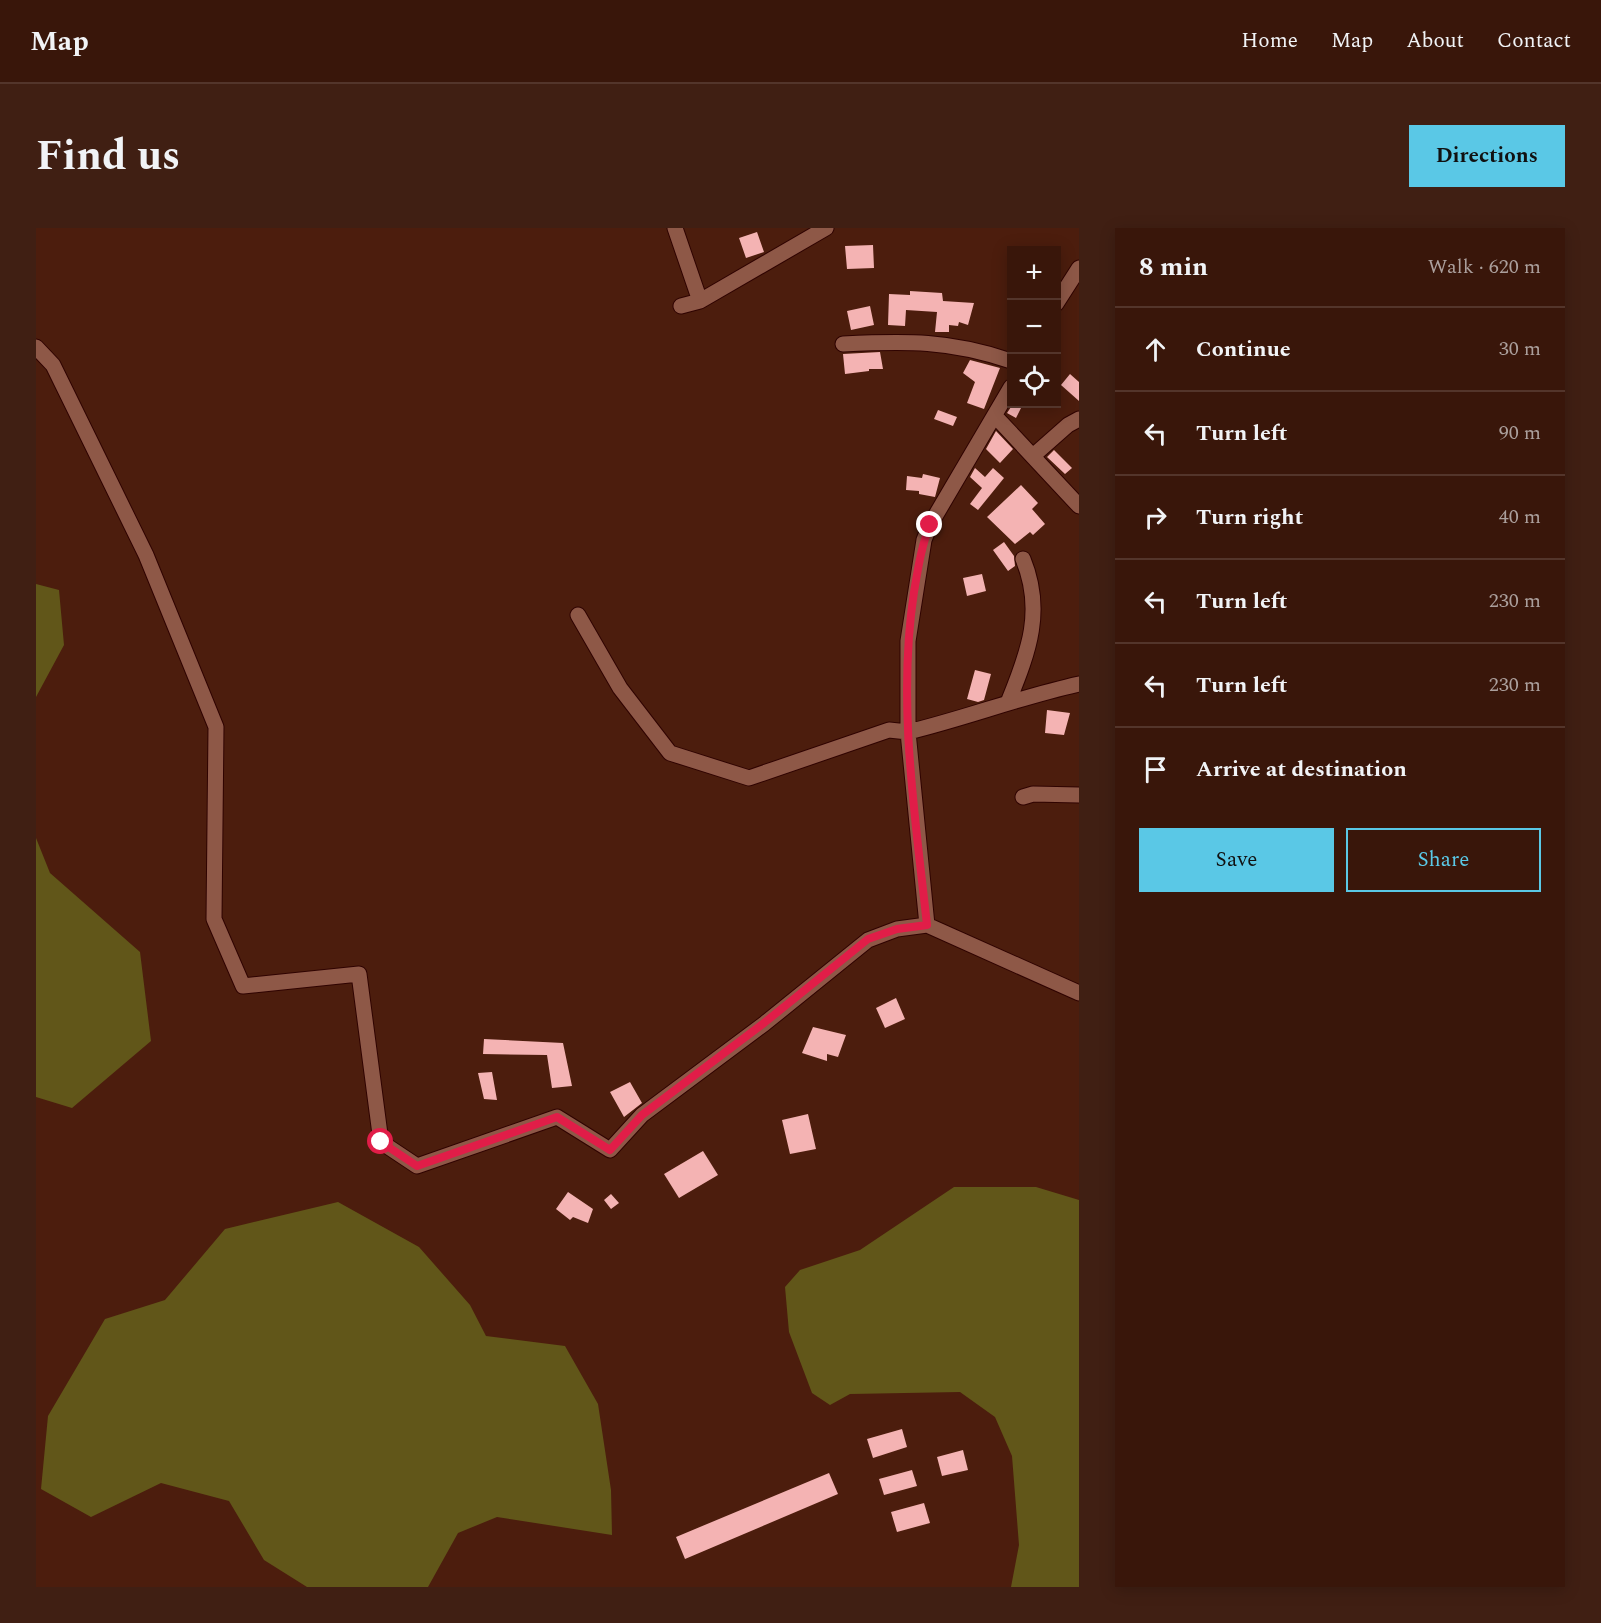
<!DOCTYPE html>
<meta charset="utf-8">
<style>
body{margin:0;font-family:Spectral,serif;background:#401f13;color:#f1f3f6}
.controls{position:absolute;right:18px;top:18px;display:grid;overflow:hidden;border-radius:0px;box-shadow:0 3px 15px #0003}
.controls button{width:54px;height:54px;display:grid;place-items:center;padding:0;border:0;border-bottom:2px solid #53352b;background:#39160a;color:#f1f3f6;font:30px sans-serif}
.stop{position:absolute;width:18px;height:18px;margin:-14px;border:4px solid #e11d48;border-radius:50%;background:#fff}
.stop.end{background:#e11d48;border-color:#fff;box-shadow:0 2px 6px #0008}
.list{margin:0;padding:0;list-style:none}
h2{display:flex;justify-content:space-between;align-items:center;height:78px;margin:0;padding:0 24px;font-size:26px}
h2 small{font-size:20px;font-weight:400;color:#ab9f9c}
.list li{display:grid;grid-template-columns:39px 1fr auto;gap:18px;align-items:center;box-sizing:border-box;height:84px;padding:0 24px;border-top:2px solid #53352b}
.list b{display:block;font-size:22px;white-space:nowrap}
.list em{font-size:20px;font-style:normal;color:#ab9f9c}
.actions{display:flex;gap:12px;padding:18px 24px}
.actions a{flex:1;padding:14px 0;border:2px solid #5ac8e6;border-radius:0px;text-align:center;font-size:21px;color:#5ac8e6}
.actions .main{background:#5ac8e6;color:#111}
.icon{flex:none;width:33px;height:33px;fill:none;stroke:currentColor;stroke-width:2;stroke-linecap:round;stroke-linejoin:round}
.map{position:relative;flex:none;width:1043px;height:1359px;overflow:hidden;border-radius:0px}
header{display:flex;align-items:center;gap:36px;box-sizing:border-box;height:84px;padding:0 30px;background:#39160a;border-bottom:2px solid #53352b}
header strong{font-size:28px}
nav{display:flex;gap:33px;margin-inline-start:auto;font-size:21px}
.intro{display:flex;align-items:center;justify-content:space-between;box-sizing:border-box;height:144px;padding:0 36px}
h1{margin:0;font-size:42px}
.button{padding:15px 27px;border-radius:0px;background:#5ac8e6;color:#111;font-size:21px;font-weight:700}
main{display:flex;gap:36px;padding:0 36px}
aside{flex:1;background:#39160a;border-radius:0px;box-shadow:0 3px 15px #0003}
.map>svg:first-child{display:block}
.green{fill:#615619}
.building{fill:#f4b3b3}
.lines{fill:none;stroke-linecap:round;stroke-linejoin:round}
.minor-casing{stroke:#2f0300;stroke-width:17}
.minor{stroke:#8e5847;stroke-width:15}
.route{stroke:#e11d48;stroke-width:8}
</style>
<header>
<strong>Map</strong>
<nav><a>Home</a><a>Map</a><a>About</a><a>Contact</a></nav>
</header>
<div class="intro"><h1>Find us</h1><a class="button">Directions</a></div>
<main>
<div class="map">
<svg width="1043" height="1359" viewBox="0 0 1043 1359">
<rect width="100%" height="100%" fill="#4c1d0d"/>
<path class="green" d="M0,356L23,362L28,417L0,469Z
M0,610L14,645L104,724L115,813L36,880L0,869Z
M918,959H1000L1043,972V1359H975L983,1317L976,1228L959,1189L924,1164L814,1166L794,1177L776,1165L753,1104L749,1059L764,1042L824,1022Z
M302,974L383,1019L434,1077L450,1108L529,1118L562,1176L575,1262L576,1307L461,1289L422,1305L392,1359H271L228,1332L193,1273L125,1255L55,1289L5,1261L12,1188L69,1091L129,1072L189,1001Z"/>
<path class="building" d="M721,4L728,24L710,30L703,10Z
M837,17L838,40L811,41L809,18Z
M874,63L906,65L907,73L938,75L932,97L923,94L922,98L913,97V104H899L901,84L870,82L869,98L852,97L853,66L874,67Z
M834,78L838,97L815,102L811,83Z
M844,124L847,141H833V143L809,146L807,126Z
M934,132L964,140L948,181L931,175L939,154L927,145Z
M1034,146L1043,154V173L1025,157Z
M977,176H987L980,190L971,185Z
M902,182L921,189L917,198L898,191Z
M960,203L977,221L964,235L950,221Z
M1018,222L1036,240L1029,246L1011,229Z
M939,240L949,249L957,240L968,250L942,282L934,276L946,260L934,249Z
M887,246L904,250L899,269L883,266V263L870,262L871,248L886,250Z
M985,257L1002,275L996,281L1009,296L997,307L994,304L979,316L951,289Z
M968,314L978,328L979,338L972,343L957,322Z
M946,346L950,363L931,368L927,350Z
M939,442L955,446L948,472L942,474L931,471Z
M1011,482L1034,485L1028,507L1009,505Z
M860,770L869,791L849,800L840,780Z
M777,799L810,807L802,829L791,826V833L766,825Z
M448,811L527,815L536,858L516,860L511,827L447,826Z
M456,844L461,872L448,871L442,845Z
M594,854L606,875L588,889L574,864Z
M772,886L780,921L754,926L746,892Z
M667,923L682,947L643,970L628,946Z
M532,964L557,981L552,995L537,989L534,992L520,981Z
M575,966L583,975L575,981L568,972Z
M866,1201L871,1219L837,1230L831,1211Z
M927,1222L932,1242L906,1248L901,1229Z
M876,1242L881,1258L848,1267L843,1251Z
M793,1245L802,1266L649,1331L640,1309Z
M888,1275L894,1295L861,1304L855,1284Z"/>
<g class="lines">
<g class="minor-casing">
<path id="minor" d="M639,0L664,73
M1020,76L1043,40
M645,78L664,73L790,0
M807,116C870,113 914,112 975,133
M0,119L17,137L110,327L180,499L178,691L207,758L323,746L345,914L381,938L521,889L574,922L606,887L728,796L832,712L861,701L891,697
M975,159L894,297L888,312L872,413V504C930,490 984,469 1043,456
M960,189L1043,278
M998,227L1032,197L1043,191
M542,387L584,460L634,525L713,550L853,502L872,504L891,697L1043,765
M973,472C993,423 1008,382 987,331
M987,569L997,566L1043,567"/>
</g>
<use href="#minor" class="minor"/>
</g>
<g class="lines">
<path class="route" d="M345,914L381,938L521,889L574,922L606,887L728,795L832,711L861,701L891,697C879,587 861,474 878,364C882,341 885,319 894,297"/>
</g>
</svg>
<div class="controls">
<button>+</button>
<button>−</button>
<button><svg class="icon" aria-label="locate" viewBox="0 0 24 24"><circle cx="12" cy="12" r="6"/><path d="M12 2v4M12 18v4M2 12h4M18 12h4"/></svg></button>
</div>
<div class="stop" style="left:345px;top:914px"></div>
<div class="stop end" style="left:894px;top:297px"></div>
</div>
<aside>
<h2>8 min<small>Walk · 620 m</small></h2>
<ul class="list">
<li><svg class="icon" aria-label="ahead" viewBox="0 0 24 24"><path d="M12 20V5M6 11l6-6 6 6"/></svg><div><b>Continue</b></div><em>30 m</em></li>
<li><svg class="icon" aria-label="left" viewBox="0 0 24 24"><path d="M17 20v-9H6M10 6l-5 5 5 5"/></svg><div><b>Turn left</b></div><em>90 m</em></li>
<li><svg class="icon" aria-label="right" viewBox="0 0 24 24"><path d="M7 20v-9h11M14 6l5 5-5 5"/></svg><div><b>Turn right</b></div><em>40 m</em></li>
<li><svg class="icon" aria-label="left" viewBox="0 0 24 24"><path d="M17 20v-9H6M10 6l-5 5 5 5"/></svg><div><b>Turn left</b></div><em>230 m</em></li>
<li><svg class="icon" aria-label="left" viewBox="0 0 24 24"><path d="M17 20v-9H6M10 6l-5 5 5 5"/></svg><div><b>Turn left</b></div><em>230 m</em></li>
<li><svg class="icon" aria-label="arrive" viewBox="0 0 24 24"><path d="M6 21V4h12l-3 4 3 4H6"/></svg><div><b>Arrive at destination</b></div></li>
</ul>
<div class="actions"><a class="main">Save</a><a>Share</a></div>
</aside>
</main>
